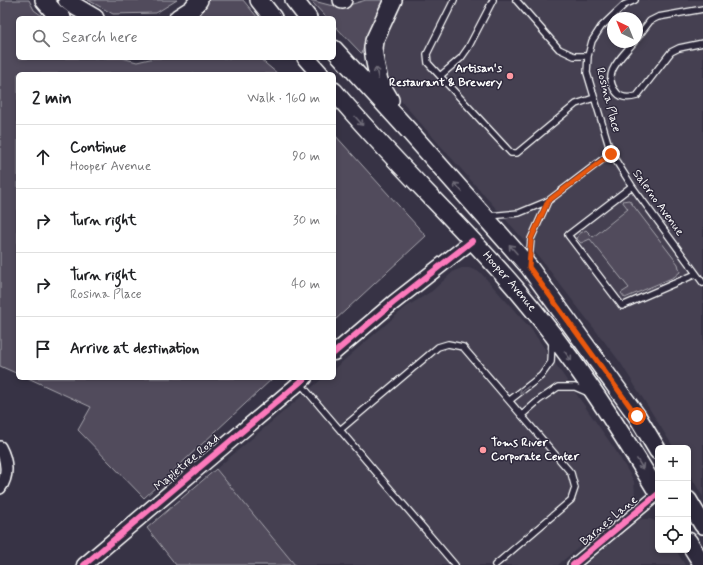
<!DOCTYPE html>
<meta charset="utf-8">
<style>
body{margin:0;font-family:Mynerve,sans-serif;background:#f6f6f6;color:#202124}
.controls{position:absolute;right:12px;bottom:12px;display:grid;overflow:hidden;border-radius:6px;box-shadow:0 2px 6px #0003}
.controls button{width:36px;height:36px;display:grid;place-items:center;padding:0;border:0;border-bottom:1px solid #e0e0e0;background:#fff;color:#202124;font:20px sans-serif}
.compass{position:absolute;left:607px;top:12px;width:36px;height:36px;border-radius:50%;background:#fff;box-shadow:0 2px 6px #0003;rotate:317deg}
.stop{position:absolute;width:12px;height:12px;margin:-9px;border:3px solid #ea580c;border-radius:50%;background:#fff}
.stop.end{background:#ea580c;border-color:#fff;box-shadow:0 1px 4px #0008}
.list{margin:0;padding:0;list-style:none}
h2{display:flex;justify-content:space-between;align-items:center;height:52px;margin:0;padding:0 16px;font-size:17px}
h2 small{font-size:13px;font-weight:400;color:#757577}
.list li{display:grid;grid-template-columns:26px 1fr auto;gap:12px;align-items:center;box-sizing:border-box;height:64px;padding:0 16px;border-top:1px solid #e0e0e0}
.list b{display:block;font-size:15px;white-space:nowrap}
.list p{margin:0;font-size:13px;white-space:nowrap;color:#757577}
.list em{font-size:13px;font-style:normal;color:#757577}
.icon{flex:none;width:22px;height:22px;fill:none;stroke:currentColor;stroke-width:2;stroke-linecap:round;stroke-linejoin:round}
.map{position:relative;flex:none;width:703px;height:565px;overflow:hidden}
.search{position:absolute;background:#fff;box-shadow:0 2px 6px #0003;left:16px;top:16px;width:320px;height:44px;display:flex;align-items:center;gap:10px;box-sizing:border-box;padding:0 14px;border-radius:6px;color:#757577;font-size:15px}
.panel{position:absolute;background:#fff;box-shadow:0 2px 6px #0003;left:16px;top:72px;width:320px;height:308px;border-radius:6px}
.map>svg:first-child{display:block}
.built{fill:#444051;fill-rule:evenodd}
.green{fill:#514c5c;stroke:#a8a6ae}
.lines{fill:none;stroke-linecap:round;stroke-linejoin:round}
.service-casing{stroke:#fff;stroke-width:8}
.minor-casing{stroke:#fff;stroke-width:14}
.tertiary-casing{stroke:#fff;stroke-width:17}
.primary-casing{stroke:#fff;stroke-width:20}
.service{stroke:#2f2a3d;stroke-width:5.5}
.minor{stroke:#2f2a3d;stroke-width:11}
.tertiary{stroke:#2f2a3d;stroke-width:14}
.primary{stroke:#2f2a3d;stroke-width:17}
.cycleway-casing{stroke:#2f2a3d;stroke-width:8}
.cycleway{stroke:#fd7abc;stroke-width:6}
.oneway{stroke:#6d6a77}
.route{stroke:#ea580c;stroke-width:5}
.poi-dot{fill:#ff9aa2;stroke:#2f2a3d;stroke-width:1.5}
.labels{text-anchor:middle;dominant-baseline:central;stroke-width:3;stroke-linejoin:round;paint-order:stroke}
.poi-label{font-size:12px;font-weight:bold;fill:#fff;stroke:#2f2a3d;text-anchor:end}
.street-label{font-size:12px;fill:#fff;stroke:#2f2a3d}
</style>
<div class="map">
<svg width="703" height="565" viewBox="0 0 703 565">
<rect width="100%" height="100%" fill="#373345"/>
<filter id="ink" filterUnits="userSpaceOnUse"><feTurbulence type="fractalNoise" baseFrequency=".025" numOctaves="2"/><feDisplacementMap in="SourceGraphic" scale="8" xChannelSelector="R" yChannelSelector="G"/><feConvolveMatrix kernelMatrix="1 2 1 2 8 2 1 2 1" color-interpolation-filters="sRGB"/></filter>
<g filter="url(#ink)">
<path class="built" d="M400,0H703V497L688,472V448H674L620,362L539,257L393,92L380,61V47ZM613,18H637V42H613Z
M462,268H469L480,272L531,329L614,448L634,481L635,494L630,504L558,565H295L216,469L323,378H334V369L406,307L432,291L454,271Z
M641,519H651L658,523V550H676L685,565H585L635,523Z"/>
<path class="green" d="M0,0H29L34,10L45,18H18V58H122L137,62L154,58H259L278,74H18V374L0,366Z
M88,0H177L156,13L113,14Z
M207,0H243L258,18L236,17L190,18Z
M310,0L329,5L340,6L349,5L366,0H383C375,17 367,34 362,53H361L334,25V18H327Z
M334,134L426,236L334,321Z
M629,200L678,264L680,272L674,277L625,298L621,293L629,288L590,239L581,243L577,239L579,234L586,230L593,237L628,209L622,201Z
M28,378H273L144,498L78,430L91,407Z
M216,469L295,565H176L147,528Z"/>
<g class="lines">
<g class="service-casing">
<path id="service" d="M454,0L427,54L428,63L511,153H517L576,104L594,98
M516,0L559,49L574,56H588
M635,0L624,5L601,27L592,41L588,56L587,73L611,153L632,186L703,283
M637,38L650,21L658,17L703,9
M634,42C622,57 600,74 617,93C622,99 630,98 637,96L671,52L679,48L703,43
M440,76L461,58L468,48L493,0
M632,186L568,235L622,306L696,274
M489,216L519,213L548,201L611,153
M529,261L531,239L548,201
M300,383L455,565
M510,400L541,376L551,362L552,341
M522,415L539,400L558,387H575L589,393
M340,430L438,347L448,344L463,347L571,473L575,488L571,500L495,565"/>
</g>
<g class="minor-casing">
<path id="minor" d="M0,447C7,460 9,476 0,488
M573,565L658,494"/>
</g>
<g class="tertiary-casing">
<path id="tertiary" d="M334,353L393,303L472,241
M84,565L305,378"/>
</g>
<g class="primary-casing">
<g id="primary">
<path d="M44,0L54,12L62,18"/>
<path d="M67,0L73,5L95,18"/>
<path d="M259,0L273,18"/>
<path d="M294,0L308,18"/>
<path d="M342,0H343"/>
<path d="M178,18L192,9L199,0"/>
<path d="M334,49L409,131L529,267L637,416L658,451"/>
<path d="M306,58L320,74"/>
<path id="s1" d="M334,91C391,160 458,221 516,289C570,352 615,422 658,493"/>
<path d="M390,100L379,81L375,62L373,48L374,41L393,0"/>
<path d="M688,500L703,525"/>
<path d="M688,541L703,565"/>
</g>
</g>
<use href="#service" class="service"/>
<use href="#minor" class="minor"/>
<use href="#tertiary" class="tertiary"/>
<use href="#primary" class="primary"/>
<g class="cycleway-casing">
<path id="cycleway" d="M334,353L393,303L472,241
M84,565L305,378
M573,565L658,494"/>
</g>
<use href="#cycleway" class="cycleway"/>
</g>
<defs><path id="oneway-shaft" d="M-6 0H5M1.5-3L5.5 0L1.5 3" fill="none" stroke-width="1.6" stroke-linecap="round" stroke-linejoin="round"/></defs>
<g class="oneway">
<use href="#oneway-shaft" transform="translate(377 73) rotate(-103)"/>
<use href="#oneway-shaft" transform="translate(359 121) rotate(49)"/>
<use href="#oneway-shaft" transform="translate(458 187) rotate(-132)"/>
<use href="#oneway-shaft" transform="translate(513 249) rotate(-131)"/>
<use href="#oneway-shaft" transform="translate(568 356) rotate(53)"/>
<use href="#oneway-shaft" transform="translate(524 390) rotate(142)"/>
<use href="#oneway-shaft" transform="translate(640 464) rotate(58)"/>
</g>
</g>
<g class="lines" filter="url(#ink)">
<path class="route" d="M611,154L548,201L531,239L529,267L637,416"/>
</g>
<g class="poi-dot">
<circle cx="510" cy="76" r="4"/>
<circle cx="483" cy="450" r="4"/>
</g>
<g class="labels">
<g class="poi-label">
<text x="502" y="69">Artisan's<tspan x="502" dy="14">Restaurant &amp; Brewery</tspan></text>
<text x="491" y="443" text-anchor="start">Toms River<tspan x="491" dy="14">Corporate Center</tspan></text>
</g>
<g class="street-label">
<text transform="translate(608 100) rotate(75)">Rosina Place</text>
<text transform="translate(658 203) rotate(54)">Salerno Avenue</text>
<text stroke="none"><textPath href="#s1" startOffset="259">Hooper Avenue</textPath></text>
<text transform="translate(187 463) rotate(-40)">Mapletree Road</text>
<text transform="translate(609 521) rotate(-40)">Barnes Lane</text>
</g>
</g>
</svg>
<div class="controls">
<button>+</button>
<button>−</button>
<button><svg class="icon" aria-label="locate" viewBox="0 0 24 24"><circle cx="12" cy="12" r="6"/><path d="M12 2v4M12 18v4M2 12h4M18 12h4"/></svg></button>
</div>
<svg class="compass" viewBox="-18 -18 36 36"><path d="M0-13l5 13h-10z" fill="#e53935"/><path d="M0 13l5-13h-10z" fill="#757577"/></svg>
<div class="stop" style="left:637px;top:416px"></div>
<div class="stop end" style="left:611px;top:154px"></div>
<div class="search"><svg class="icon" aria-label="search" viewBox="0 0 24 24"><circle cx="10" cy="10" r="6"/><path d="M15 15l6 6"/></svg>Search here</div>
<section class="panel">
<h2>2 min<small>Walk · 160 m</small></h2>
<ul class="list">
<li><svg class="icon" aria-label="ahead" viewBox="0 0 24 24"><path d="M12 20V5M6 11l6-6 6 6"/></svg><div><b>Continue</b><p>Hooper Avenue</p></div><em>90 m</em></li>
<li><svg class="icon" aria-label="right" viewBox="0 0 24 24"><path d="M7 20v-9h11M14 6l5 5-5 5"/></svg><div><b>Turn right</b></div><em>30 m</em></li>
<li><svg class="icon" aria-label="right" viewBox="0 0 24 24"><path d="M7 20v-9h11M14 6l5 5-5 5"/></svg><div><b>Turn right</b><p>Rosina Place</p></div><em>40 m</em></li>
<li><svg class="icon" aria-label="arrive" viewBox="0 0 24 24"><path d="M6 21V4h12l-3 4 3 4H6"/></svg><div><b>Arrive at destination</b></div></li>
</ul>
</section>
</div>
